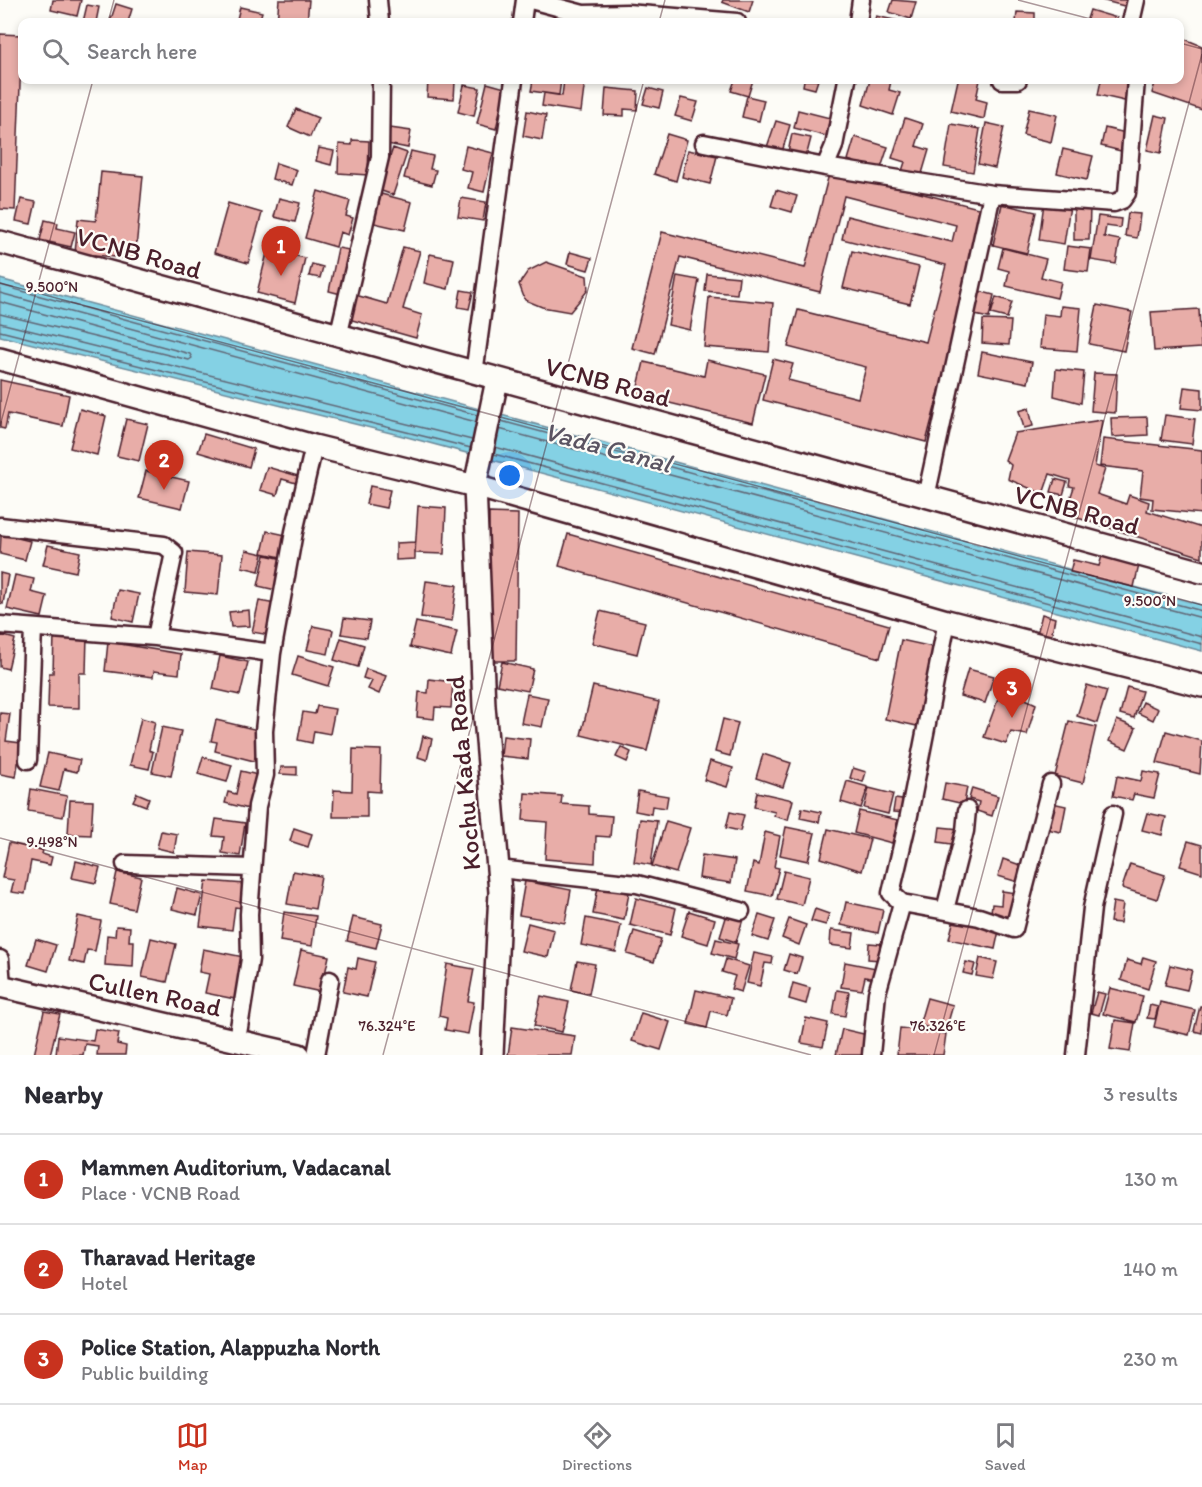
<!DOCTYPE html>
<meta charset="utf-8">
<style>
body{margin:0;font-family:Itim,sans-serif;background:#f7f7f7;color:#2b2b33}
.you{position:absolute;left:510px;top:476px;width:21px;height:21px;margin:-15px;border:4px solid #fff;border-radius:50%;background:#1a73e8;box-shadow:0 0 0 9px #1a73e833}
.badge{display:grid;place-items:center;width:39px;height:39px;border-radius:50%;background:#c8321e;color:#fff;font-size:20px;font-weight:700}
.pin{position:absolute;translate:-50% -50px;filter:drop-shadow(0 2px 3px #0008)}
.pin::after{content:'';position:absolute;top:32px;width:21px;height:18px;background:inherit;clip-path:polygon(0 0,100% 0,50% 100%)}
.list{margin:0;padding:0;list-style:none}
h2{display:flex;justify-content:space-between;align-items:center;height:78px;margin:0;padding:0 24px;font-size:26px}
h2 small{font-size:20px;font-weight:400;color:#7c7c81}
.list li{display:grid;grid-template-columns:39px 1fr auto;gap:18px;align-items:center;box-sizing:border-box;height:90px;padding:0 24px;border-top:2px solid #e1e1e2}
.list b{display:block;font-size:22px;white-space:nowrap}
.list p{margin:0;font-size:20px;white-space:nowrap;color:#7c7c81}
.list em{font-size:20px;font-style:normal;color:#7c7c81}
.icon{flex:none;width:33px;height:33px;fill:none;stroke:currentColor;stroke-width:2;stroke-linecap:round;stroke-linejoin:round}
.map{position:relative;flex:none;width:1202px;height:1055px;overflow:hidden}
.search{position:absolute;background:#fff;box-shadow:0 3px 9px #0003;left:18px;right:18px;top:18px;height:66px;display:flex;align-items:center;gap:15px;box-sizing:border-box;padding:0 21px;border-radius:12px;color:#7c7c81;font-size:22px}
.sheet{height:348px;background:#fff}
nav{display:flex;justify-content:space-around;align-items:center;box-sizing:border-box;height:84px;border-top:2px solid #e1e1e2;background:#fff;font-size:16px;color:#7c7c81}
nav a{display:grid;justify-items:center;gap:3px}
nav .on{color:#c8321e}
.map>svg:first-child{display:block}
.water{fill:#84d1e4;stroke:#6d8a9a;stroke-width:1.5}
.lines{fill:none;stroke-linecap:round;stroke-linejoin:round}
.shore{stroke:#616675;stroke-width:1.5}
.building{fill:#e8ada8;stroke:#4a1f2b;stroke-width:1.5}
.minor-casing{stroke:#4a1f2b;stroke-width:21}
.major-casing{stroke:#4a1f2b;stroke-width:26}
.minor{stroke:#fdfcf7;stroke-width:16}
.major{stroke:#fdfcf7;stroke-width:21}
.ticks{fill:none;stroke:#4a1f2b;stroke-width:1.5;stroke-opacity:0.45}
.labels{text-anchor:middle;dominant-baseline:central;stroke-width:4.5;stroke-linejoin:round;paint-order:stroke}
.street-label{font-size:26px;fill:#4a1f2b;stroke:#fdfcf7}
.water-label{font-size:27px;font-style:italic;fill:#5b5462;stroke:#fdfcf7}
.ticks-label{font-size:15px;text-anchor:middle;fill:#4a1f2b;stroke:#fdfcf7;stroke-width:4.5;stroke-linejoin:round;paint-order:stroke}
</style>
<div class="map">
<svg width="1202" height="1055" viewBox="0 0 1202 1055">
<rect width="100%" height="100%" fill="#fdfcf7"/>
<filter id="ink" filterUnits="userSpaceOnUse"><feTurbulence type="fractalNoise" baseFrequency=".0167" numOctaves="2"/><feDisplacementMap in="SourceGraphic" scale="12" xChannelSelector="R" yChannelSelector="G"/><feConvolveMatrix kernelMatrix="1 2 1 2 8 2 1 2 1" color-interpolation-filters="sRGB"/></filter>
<g filter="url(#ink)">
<path class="water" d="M0,279L1202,605V651L407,437L0,336Z"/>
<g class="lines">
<path class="shore" d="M0,285L477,415
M0,293L476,422
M0,302L190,354L192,358L189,360L0,314
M0,323L472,440
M0,331L471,448
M501,421L1202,611
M499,429L1202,618
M495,447L1202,637
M494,454L1202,644"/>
</g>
<path class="building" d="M53,0H81L77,16L51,10Z
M279,0H309L307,22H277Z
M723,0H753L749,12L722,2Z
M893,0L916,2L911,19L889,12Z
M1101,0H1133L1132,8Z
M116,4L132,9L128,22H110Z
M87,5L99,7L96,22H83Z
M240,7L262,12L259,22L237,19Z
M1090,10L1117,18L1116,22H1086Z
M1017,12L1035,13V22H1016Z
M876,16L903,22H874Z
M0,34L22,35L15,210L0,209Z
M1180,37L1202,46V110L1152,93L1156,80H1180Z
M428,80L455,82L454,99L427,97Z
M533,80H561L559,95L531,91Z
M564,80H585L581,112L542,106L544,93L562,96Z
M735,80H753L748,96L731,91Z
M804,80H818L815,89L803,86Z
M870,80L891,81L889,90L900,93L893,115L863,105Z
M958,80H980L976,99L987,102L984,119L951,111Z
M1101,80L1134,82L1129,102L1098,95Z
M487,83L505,88L496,129L477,124Z
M464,85L480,88L474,116L458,112Z
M606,88L638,91L637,110L624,109V116L604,115Z
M648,88L663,92L659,108L643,104Z
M747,96L764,100L759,121L742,117Z
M681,98L698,102L692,121L675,116Z
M296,109L318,118L310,137L288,127Z
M1029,109L1057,115L1051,142L1023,135Z
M798,110L830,118L826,136L794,128Z
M527,111L546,115L542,140L523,136Z
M1155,115L1168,118L1161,153L1147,150Z
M905,118L923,124L916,146L929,150L921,177L902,171L905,162L892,158Z
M776,121L790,125L782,152L767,147Z
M986,123L1004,127L995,168L978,164Z
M951,124L980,129L973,172L944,167Z
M390,128L411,131L408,148L387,144Z
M1105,128L1126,133L1121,151L1101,146Z
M667,134L687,140L676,181L654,174Z
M792,134L811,138L806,157L788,152Z
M855,137L888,147L880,171L848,160Z
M352,140L369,141L368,175L338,173L339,144L352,145Z
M466,146L493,153L484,192L468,188L472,172L461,169Z
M319,148L334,151L331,165L316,161Z
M393,148L407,153L393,195L379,190Z
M1063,149L1093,156L1087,180L1057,173Z
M688,150L717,156L710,184L682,177Z
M411,151L433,156L430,169L436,170L432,185L404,178Z
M276,163L297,170L292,185L272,179Z
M830,170L986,210L926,442L763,400L773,359L793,364L788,380L858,398L866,367L788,347L798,310L926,342L946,265L842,239L847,216L952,242L956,225L844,196L820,292L680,257L655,354L632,348L662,232L805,268Z
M101,172L143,176L135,259L75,253L78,219L96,221Z
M776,190L797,196L792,212L771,206Z
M318,191L350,201L346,216L353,218L348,235L340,232L336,247L305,238Z
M381,194L412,202L405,230L374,223Z
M279,198L300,203L295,222L274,217Z
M461,198L486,202L483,221L458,217Z
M21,199L36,202L31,224L16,221Z
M228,203L262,213L248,263L214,253Z
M1044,203L1070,206L1064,244L1039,240Z
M1002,204L1036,212L1027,253L993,245Z
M1074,206L1090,207L1089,240H1074Z
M1128,213L1140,214L1137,238L1125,236Z
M1098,216L1121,219L1120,228L1106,226L1104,237L1120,240L1116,264L1091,260Z
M45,220L58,223L57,228L75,232L71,247L40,240Z
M1067,246L1091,249L1088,272L1064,269Z
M403,247L420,251L403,309L422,315L416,338L345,318L352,294L387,304Z
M338,248L355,251L345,295L329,291Z
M1003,248L1046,259L1041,277L1061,282L1057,298L1006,286L1009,271L998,268Z
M268,249L305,258L295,303L257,293Z
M852,251L919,267L910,304L843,288Z
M570,252L592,258L588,270L567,264Z
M430,254L454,259L448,289L424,283Z
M546,262L587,276L588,290L570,312L542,307L525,300L519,284L528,271Z
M312,264L323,267L320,278L309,276Z
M707,274L739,277L737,294L705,291Z
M677,276L699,280L690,330L668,325Z
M461,290L473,292L469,309L458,307Z
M975,290L994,295L989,318L970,314Z
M709,297L773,303L769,352L704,347Z
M996,297L1012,302L1007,318L991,314Z
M1097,305L1132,312L1124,351L1089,344Z
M1061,306L1081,308L1077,351L1040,348L1043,314L1060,316Z
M1199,309L1201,348L1154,351L1151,312Z
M983,320L1011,321L1009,345L982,343Z
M982,352L1032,362L1028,383L978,373Z
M707,360L765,374L753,423L636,395L644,362L704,376Z
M1056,369L1084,372L1081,403L1054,396Z
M1094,373L1117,374L1115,413L1091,411Z
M0,380L69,395L63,426L8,414L5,429L0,428Z
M1184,387L1202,389V410L1181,408Z
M1029,408L1033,426L1024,428L1019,411Z
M80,409L106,416L97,455L70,448Z
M1165,415L1195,419L1192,444L1161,440Z
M1147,417L1148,435L1112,437L1111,418Z
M126,419L148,424L139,461L117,456Z
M1102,420L1095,466L1105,469L1097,494L1126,504L1129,495L1149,502L1147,511L1202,528V557L1065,514L1074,487L1069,486L1070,480L1050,474L1043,494L1008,479L1011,465L1005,460L1015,433Z
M204,434L254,449L249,467L198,452Z
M1103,439L1202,450V514L1152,509L1153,499L1140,497L1143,471L1100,466Z
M267,467L298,476L296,483L282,479L277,495L260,490Z
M146,471L189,481L182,508L139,498Z
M1055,479L1067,482L1063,495L1051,492Z
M370,486L390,490L386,508L366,504Z
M418,506L446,508L444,554L415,553Z
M489,513L518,514L516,661H487Z
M267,531L286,535L281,557L262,553Z
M1,534L30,541L25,560L0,554Z
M568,534L889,625L880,658L559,566Z
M415,542V559L396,560V543Z
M48,545L80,552L76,572L43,565Z
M246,550L263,554L259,571L242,567Z
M188,552L222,555L218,595L185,592Z
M265,555L283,559L276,590L258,586Z
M1102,556L1139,565L1134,587L1070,572L1073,560L1099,566Z
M0,573L8,575L3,604L0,603Z
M15,575L34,579L31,592L47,596L42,617L7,609Z
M426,581L457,585L452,621L421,617Z
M118,590L139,594L133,622L112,617Z
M259,601L276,604L269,635L252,632Z
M249,610L250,626L231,627L229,612Z
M600,611L645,622L637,654L592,643Z
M1042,614L1055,618L1051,637L1037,634Z
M344,618L370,621L367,638L341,634Z
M416,622L457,631L451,656L410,647Z
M313,626L333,630L328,654L307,650Z
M54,634L87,635L86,673H79V708L48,707L49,673H53Z
M0,635L15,639L8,669L0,667Z
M341,638L364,645L358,667L334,660Z
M901,640L933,647L917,726L885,719Z
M108,642L181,654L179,674L154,671L153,677L105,671Z
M220,656L248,662L240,695L213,689Z
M298,656L334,667L328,686L292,675Z
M502,662L533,669L528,691L497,685Z
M366,669L386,676L379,694L368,689L372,681L363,678Z
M968,669L994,676L985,703L960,696Z
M429,679L453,682L451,708L435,707L434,719L417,717L419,692L428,693Z
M1087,685L1107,691L1097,723L1077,716Z
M593,686L659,702L647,751L581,735Z
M1127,687L1142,691L1134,718L1120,714Z
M1002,688L1036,704L1027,735L1011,732L1006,744L984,737Z
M527,694L548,698L542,727L521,723Z
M1143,702L1158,709L1153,720L1138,713Z
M317,706L335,709L330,734L314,731L312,743L298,740L303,712L315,714Z
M0,713L10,714L6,741L21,743L16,777L0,774Z
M141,718L155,722L149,750L153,752L149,769L130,765Z
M723,719L738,723L730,756L715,752Z
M216,720L262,731L254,761L215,751L217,742L211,741Z
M1117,720L1136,728L1127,749L1109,741Z
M1069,721L1096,727L1083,783L1055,776Z
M162,727L181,731L171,776L152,772Z
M1166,731L1202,741L1200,774L1157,763Z
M423,736L432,739L427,760L418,757Z
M503,736L530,739L528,759L501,756Z
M621,747L631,752L627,762L616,757Z
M353,749L381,750L380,792L367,791V817H333L334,790L352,791Z
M48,753L80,760L77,772L64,769L59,791L40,787Z
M763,754L791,763L783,787L756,778Z
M203,757L232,765L227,782L198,774Z
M710,761L733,768L727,787L704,780Z
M281,767H297V775L280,774Z
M853,768L866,772L863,782L850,778Z
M241,771L258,775L249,809L225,803L228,792L236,794Z
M1143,771L1160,774L1154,798L1134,794L1132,800L1113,796L1117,776L1141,781Z
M847,781L868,787L861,808L841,802Z
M945,783L967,787L964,804L942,799Z
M869,788L893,794L888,814L864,808Z
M972,788L998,796L992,816L977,811L979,802L969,799Z
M31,789L67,796L63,817L28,811Z
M638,791L668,796L666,808L652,806L651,814L635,811Z
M757,792L793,800L788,820L774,816L775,812L754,807Z
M137,793L149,798L146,806L133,801Z
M525,793L562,796L561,804L589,806V814L612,816L610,837L596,836L595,863L545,859L547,822L523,820Z
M895,799L909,801L907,813L893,812Z
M70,800L93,801L91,835L68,834Z
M1048,802L1066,806L1061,832L1042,828Z
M802,808L821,812L819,822L800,818Z
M859,811L898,820L892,843L854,833Z
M730,812L744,815L740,831L726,828Z
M1147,813L1166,817L1162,835L1142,830Z
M216,819L245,823L240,856L222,853L224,837L213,836Z
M640,819L657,821L651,865L634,862Z
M666,821L690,828L676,873L652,866Z
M786,827L815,833L808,861L780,855Z
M940,827L960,829L958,845L938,842Z
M294,828L312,834L308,847L290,841Z
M828,829L870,839L862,871L821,858Z
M161,831L177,834L174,852L157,848Z
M765,832L780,836L774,867L779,868L772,896L747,891L753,863L759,865Z
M1188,841L1202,845V873L1180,866Z
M9,843L43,850L42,854L52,857L50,865L31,861L25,894L11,892L14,880L2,878Z
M702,855L735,860L731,883L699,878Z
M1003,859L1023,866L1018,882L998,876Z
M76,861L100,867L96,883L72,878Z
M1130,864L1165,875L1157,899L1122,888Z
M293,871L321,876L315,909L287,904Z
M784,871L809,877L802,905L777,899Z
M117,872L141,877L134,909L110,904Z
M206,881L245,884L242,908L235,907L232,930L200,926Z
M525,881L571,890L565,923L519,915Z
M598,887L629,893L624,920L593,914Z
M177,888L202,895L197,915L172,909Z
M1002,891L1016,893L1012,922L990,920L992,904L1001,905Z
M636,898L676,908L670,935L630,925Z
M846,902L883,910L878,933L841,925Z
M1113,902L1123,904L1120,923L1110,922Z
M815,909L829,914L826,925L811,921Z
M689,911L715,919L708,944L681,936Z
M728,911L744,916L736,942L720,937Z
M284,912L316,916L312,946L280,941Z
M759,915L775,920L768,941L752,936Z
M955,915L1000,926L995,949L949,939Z
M78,916L101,921L95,951L87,950L84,964L69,961Z
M353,917L382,924L376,948L347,941Z
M586,918L621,925L616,952L581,945Z
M789,919L806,925L799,945L782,938Z
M528,923L554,930L548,957L521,951Z
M116,926L130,927L129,941H134L133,967L105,965L107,935L115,936Z
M831,930L854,933L852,948L830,945Z
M634,931L661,939L654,962L627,954Z
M151,938L176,944L167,982L142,977Z
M36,939L56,945L48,971L28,965Z
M716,939L738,944L734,959L712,953Z
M869,943L881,944L880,960L868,959Z
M203,949L249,958L240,1000L205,993L209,974L199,972Z
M301,950L329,956L321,992L293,986Z
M754,953L773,957L772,964L765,963L760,986L747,983Z
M789,954L802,958L797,974L784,970Z
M1143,957L1156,961L1148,989L1121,980L1127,960L1141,964Z
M358,958L375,962L367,997L343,992L348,967L356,969Z
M980,958L997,962L993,979L976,976Z
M726,959L749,966L741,992L731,989L735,976L722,972Z
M577,961L595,964L589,994L571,990Z
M845,962L876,968L874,979L865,977L862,990L841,987Z
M966,962L975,964L972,975L963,973Z
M447,964L474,969L468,1001L474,1002L468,1034L445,1030L447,1018L439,1016Z
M1170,965L1192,970L1187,990L1165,985Z
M793,983L810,988L806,1004L789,999Z
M1110,988L1143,996L1136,1022L1103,1014Z
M696,990L731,998L727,1015L711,1011L707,1028L688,1024Z
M837,990L849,992L845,1016L833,1014Z
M1097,992L1105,994L1099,1015L1091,1013Z
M541,996L569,1002L562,1032L534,1026Z
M927,998L953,1005L945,1033L919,1025Z
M1160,1002L1195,1010L1189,1035L1154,1027Z
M1150,1005L1158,1007L1155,1019L1147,1018Z
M1200,1006H1202V1033L1194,1031Z
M44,1011L60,1014L50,1055H34Z
M641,1013L670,1022L661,1050L632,1041Z
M806,1018L828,1023L823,1047L801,1043Z
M1115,1020L1135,1023L1130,1052L1110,1049Z
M512,1027L575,1036L572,1055H508Z
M900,1028L946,1034L943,1055H897Z
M95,1029L119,1033L117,1044L126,1046L125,1055H97L98,1046L85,1044L83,1055H56L58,1036L93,1041Z
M842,1029L868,1035L863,1055H836Z"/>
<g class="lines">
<g class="minor-casing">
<path id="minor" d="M378,0L380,22
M531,0L583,14L627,13L737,22
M522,22L525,0
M858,22L861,0
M1131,22L1136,0
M847,80L834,146L825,167L992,194L926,497
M1002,80H1018
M704,143L825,167
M992,194L1114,203L1122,200L1127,193L1136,80
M338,337L380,157L381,80
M474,374L514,80
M0,526L164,545L174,553L156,637
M0,625L156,637L272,653
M28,760L33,628
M125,864L252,868
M499,869L637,884L741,911
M902,903L979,917L1014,929L1051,784
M945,910L965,831L967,810
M0,959L2,986
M237,1040L250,959L249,914L257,806L265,775L264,731L272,653L294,532L314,446
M316,1055L330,980
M871,1055L877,993L902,903L891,893L908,820L947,621
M1076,1055L1092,908L1113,814"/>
</g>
<g class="major-casing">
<path id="major" d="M0,242L1202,572
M0,359L314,446L475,486L947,621L1202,686
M0,986L299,1055
M492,1055L500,892L484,706L475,486L497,380"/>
</g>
<use href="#minor" class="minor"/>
<use href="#major" class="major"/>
</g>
</g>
<path class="ticks" d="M1018,0L1102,22M108,22L114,0M659,22L665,0M1180,43L1202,49M0,283L1202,605M0,426L93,80M0,838L811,1055M383,1055L644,80M934,1055L1202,54"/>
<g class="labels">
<g class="street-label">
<text transform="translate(139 253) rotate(16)">VCNB Road</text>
<text transform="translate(608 382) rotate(15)">VCNB Road</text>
<text transform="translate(1077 510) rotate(15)">VCNB Road</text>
<text transform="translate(463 773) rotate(-95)">Kochu Kada Road</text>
<text transform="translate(155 994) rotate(12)">Cullen Road</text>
</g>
<g class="water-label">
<text transform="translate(608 447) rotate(15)">Vada Canal</text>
</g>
</g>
<g class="ticks-label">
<text x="52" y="292">9.500°N</text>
<text x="1150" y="606">9.500°N</text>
<text x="52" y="847">9.498°N</text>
<text x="387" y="1031">76.324°E</text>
<text x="938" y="1031">76.326°E</text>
</g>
</svg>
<div class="you"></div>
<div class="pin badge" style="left:281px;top:276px">1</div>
<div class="pin badge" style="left:164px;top:490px">2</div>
<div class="pin badge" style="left:1012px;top:718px">3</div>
<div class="search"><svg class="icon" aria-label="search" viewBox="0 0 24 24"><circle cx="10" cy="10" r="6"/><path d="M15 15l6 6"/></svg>Search here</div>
</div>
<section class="sheet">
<h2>Nearby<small>3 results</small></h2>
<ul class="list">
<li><span class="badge">1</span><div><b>Mammen Auditorium, Vadacanal</b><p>Place · VCNB Road</p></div><em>130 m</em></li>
<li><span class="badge">2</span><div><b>Tharavad Heritage</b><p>Hotel</p></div><em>140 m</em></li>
<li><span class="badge">3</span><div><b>Police Station, Alappuzha North</b><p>Public building</p></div><em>230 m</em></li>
</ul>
</section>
<nav>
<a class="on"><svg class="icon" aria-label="map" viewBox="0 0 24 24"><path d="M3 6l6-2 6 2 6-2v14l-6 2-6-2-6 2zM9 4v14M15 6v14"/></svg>Map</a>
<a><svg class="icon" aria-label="directions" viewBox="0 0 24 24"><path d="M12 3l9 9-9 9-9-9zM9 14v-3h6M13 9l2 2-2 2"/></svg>Directions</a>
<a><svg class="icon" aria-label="saved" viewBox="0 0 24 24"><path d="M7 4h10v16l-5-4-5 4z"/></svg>Saved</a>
</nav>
